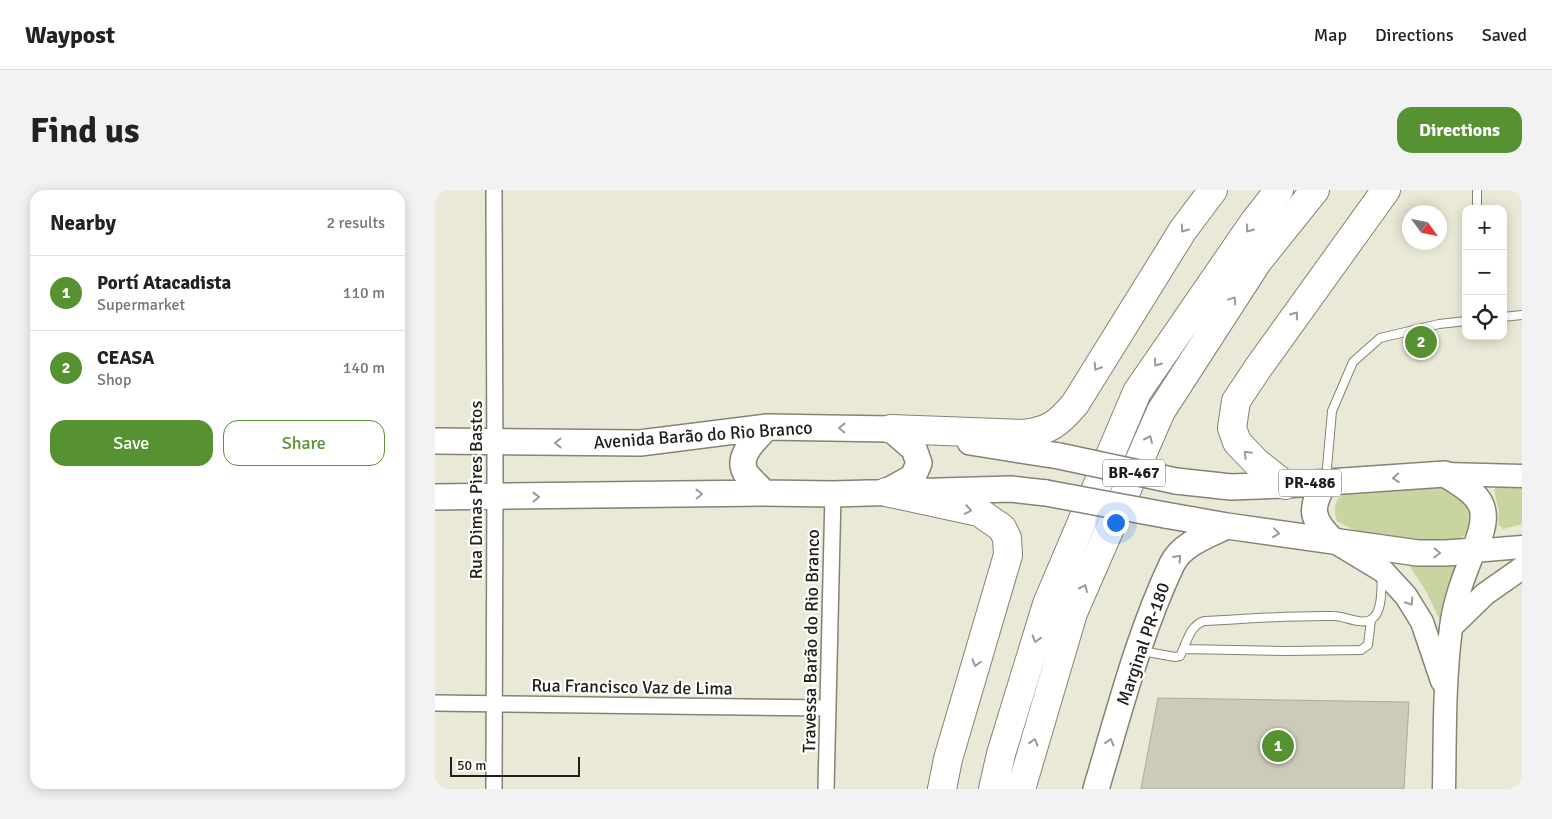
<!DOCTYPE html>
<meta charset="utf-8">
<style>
body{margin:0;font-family:Signika,sans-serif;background:#f2f2f2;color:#222}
.controls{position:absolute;right:15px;top:15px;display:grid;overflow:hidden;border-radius:10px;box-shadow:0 2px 12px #0003}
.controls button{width:45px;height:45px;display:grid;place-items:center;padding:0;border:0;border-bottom:1px solid #e0e0e0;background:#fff;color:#222;font:25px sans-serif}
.compass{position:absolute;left:967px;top:15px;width:45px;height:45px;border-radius:50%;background:#fff;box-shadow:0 2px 12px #0003;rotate:123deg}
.scale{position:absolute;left:15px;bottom:12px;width:130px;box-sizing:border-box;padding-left:5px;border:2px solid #201f19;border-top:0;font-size:14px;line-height:18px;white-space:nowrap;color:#201f19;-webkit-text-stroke:4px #fff;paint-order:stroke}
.you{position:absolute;left:680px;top:332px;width:18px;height:18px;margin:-12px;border:4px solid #fff;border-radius:50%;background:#1a73e8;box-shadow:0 0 0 8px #1a73e833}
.badge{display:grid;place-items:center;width:32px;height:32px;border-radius:50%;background:#569231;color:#fff;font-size:16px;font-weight:700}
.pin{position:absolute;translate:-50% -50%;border:2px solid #fff;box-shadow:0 1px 5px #0006}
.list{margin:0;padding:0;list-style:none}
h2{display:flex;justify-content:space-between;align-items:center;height:65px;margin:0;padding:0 20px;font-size:21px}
h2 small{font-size:16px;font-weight:400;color:#767676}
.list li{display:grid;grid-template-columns:32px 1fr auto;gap:15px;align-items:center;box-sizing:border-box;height:75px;padding:0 20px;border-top:1px solid #e0e0e0}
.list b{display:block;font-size:19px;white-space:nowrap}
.list p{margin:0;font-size:16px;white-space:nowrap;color:#767676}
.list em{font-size:16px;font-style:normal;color:#767676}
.actions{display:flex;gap:10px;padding:15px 20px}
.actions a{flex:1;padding:11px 0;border:1px solid #569231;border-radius:15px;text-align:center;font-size:18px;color:#569231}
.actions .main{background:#569231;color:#fff}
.icon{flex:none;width:28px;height:28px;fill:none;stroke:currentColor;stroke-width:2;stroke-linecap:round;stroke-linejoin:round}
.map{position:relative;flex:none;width:1087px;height:599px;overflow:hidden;border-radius:15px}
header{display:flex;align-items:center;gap:30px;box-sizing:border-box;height:70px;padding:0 25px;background:#fff;border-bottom:1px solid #e0e0e0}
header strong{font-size:24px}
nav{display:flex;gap:28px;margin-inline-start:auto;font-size:18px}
.intro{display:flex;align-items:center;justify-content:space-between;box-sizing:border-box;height:120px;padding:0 30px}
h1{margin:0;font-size:35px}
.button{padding:12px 22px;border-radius:15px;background:#569231;color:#fff;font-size:18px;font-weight:700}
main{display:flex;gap:30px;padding:0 30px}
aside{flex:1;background:#fff;border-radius:15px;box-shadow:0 2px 12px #0003}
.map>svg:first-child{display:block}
.grass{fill:#c9d5a1}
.building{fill:#cccab9;stroke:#aeac9b}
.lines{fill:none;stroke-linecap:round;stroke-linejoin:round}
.lane-casing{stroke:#858373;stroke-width:10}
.street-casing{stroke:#858373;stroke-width:18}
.secondary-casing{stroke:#858373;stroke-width:25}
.primary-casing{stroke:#858373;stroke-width:28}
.highway-casing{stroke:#858373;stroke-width:30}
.lane{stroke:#fff;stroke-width:8}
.street{stroke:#fff;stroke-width:15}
.secondary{stroke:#fff;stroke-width:22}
.primary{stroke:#fff;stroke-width:25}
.highway{stroke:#fff;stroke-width:28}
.primary-bridge-casing{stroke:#858373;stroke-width:28;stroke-linecap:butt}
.primary-bridge{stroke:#fff;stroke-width:25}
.oneway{stroke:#9b9a98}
.labels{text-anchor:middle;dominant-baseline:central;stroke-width:4.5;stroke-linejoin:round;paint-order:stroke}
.shield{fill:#fff;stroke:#63625e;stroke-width:1}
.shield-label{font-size:16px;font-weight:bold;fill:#201f19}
.street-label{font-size:18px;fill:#201f19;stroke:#fff}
</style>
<header>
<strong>Waypost</strong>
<nav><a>Map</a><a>Directions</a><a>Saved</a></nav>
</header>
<div class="intro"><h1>Find us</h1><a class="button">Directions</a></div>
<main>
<aside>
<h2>Nearby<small>2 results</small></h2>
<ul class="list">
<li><span class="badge">1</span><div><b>Portí Atacadista</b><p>Supermarket</p></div><em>110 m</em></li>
<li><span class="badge">2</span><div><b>CEASA</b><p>Shop</p></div><em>140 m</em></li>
</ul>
<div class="actions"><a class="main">Save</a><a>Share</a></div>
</aside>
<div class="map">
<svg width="1087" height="599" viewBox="0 0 1087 599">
<rect width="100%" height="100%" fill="#eae8d6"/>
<path class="grass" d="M996,296L1026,303L1035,308L1038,335C1034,340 1030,346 1024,349C1005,357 947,349 927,343C918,340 910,336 902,331C899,322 898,313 906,306C918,297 978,297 996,296Z
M1062,296L1087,297V334L1068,339L1063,334L1064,321L1059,300Z
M1028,371L1008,437L992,403L973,373Z"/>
<path class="building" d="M723,508L974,512L969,599H706Z"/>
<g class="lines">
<g class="lane-casing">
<path id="lane" d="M1042,0V19
M1068,127L1087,125
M891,289L897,221L918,172L945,148L1004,134L1031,131
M748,459L851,461L926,460L933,455L936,430
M707,461L740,467L745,466C752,453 754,436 769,431C812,429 856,425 899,426C910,426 927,436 937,429C948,421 946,398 947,385"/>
</g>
<g class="street-casing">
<path id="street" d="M0,513L393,518
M59,599L60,286L59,0
M391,599L398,304"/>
</g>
<g class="secondary-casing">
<path id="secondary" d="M1010,284L1087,286
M900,352L948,381L971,406L987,432L1007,491
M1016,437L1050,404L1087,378
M1009,599C1010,545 1009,491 1016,438C1019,411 1029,386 1039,361L1087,357"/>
</g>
<g class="primary-casing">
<path id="primary" d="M0,251L205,253L332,237L456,239L476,242
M535,252L624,266
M890,292C874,318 876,329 897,350
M451,302L478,287L484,273L479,259L456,239
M329,303C324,297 317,291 312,285C299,267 321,249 332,237
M0,307L329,303L398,304L576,299L611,303
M730,325L792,336L983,363H1011L1039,361C1058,317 1048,307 1010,284L850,295L796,297L741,291
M661,599C684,523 703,446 737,374C747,354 773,345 792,336"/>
</g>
<g class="highway-casing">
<path id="highway" d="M456,239L588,244C614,241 623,234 640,214L748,40L778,0
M850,295L821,272L802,252L797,238L801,211L823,178L951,0
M451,302L544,322L567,338L572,348L573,365L513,569L507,599
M558,599L566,564L612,414L702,202L819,32L844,0
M586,599L638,423L726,221L823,71L880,0"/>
</g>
<use href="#lane" class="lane"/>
<use href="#street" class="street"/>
<use href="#secondary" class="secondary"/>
<use href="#primary" class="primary"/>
<use href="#highway" class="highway"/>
<g class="primary-bridge-casing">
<path id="primary-bridge" d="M624,266L741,291
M611,303L730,325"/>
</g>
<use href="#primary-bridge" class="primary-bridge"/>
</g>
<defs><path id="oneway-chevron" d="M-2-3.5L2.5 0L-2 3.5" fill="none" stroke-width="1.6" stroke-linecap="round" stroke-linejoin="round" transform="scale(1.25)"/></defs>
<g class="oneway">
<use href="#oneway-chevron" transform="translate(749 39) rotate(125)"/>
<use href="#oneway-chevron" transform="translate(814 39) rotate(125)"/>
<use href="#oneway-chevron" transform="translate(798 110) rotate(-56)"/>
<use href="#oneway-chevron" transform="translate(860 125) rotate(-55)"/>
<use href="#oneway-chevron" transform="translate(722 173) rotate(125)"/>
<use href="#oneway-chevron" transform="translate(662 177) rotate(123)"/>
<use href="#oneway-chevron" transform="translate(407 238) rotate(-179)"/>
<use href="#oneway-chevron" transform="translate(714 249) rotate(-66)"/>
<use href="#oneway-chevron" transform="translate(123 253) rotate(-180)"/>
<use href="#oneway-chevron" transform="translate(812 264) rotate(-134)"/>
<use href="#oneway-chevron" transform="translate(961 288) rotate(176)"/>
<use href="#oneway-chevron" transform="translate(264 304) rotate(-1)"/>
<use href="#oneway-chevron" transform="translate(101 307) rotate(-1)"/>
<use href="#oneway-chevron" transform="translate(533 320) rotate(11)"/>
<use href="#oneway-chevron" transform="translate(841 343) rotate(7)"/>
<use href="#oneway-chevron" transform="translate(1002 363) rotate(1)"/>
<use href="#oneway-chevron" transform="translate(743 368) rotate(-48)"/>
<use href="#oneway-chevron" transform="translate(649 398) rotate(-66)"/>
<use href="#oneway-chevron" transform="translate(975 412) rotate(57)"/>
<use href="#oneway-chevron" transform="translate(601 449) rotate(107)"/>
<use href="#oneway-chevron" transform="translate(541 473) rotate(106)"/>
<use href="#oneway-chevron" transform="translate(599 552) rotate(-73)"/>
<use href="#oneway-chevron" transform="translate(675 552) rotate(-73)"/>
</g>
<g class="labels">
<g class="shield">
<rect x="668" y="269.5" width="62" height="27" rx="4"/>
<rect x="844" y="279.5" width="62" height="27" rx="4"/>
</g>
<g class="shield-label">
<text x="699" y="283">BR-467</text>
<text x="875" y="293">PR-486</text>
</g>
<g class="street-label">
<text transform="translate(268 245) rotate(-4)">Avenida Barão do Rio Branco</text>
<text transform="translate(41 300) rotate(-90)">Rua Dimas Pires Bastos</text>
<text transform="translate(376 451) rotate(-89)">Travessa Barão do Rio Branco</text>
<text transform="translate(708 454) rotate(-71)">Marginal PR-180</text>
<text transform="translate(197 497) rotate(1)">Rua Francisco Vaz de Lima</text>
</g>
</g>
</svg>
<div class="controls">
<button>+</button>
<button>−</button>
<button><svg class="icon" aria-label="locate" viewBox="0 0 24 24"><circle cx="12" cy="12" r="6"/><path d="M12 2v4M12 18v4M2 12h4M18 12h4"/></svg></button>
</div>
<svg class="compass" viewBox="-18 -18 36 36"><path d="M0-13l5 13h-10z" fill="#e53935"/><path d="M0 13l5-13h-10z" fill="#767676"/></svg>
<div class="scale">50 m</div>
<div class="you"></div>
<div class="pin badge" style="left:843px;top:556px">1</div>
<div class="pin badge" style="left:986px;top:152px">2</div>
</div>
</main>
